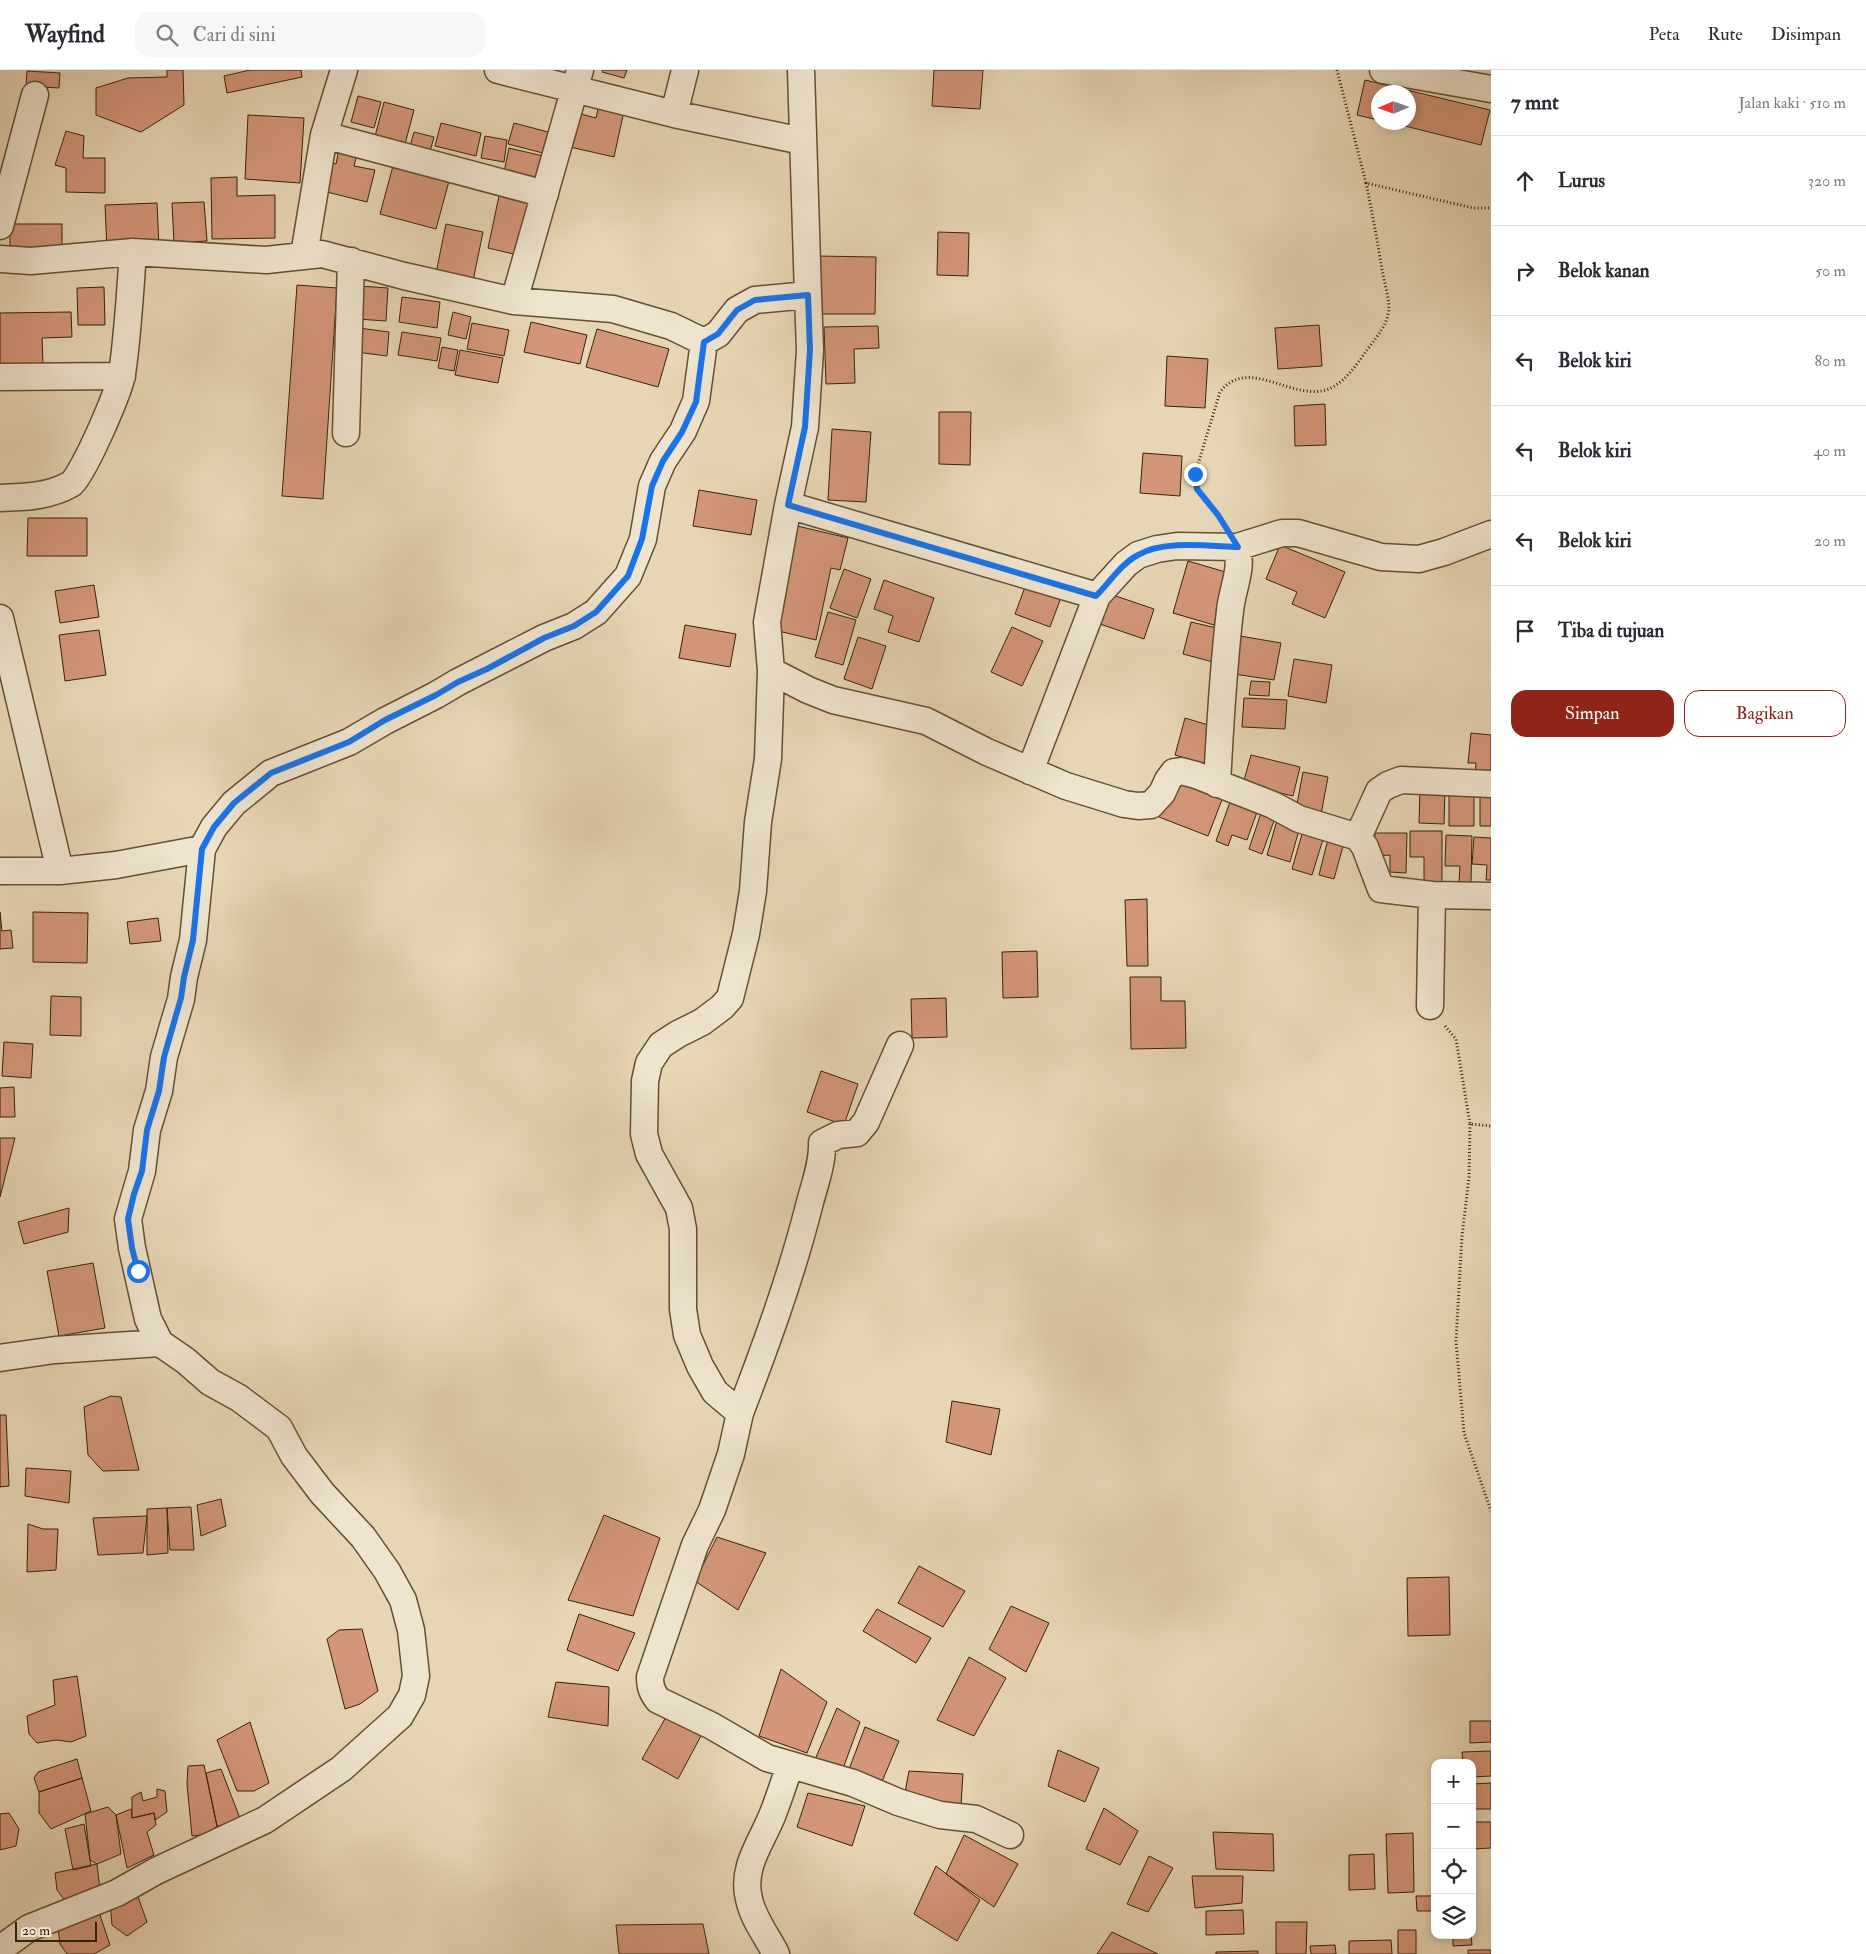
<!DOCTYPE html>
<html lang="id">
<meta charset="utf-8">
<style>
body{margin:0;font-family:"IM FELL Double Pica",serif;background:#f7f7f7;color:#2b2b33}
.controls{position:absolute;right:15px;bottom:15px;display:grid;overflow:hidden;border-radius:10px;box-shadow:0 2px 8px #0003}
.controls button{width:45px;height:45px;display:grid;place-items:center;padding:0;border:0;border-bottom:1px solid #e1e1e2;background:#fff;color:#2b2b33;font:25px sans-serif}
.compass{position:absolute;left:1371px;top:15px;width:45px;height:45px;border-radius:50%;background:#fff;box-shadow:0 2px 8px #0003;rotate:268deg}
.scale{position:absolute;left:15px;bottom:12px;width:82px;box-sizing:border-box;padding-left:5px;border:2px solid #372307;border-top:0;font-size:14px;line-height:18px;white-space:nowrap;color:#372307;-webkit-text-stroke:4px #efe4cf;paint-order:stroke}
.stop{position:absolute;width:15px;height:15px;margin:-11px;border:4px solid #1a73e8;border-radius:50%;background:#fff}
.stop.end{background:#1a73e8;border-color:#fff;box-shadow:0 1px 5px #0008}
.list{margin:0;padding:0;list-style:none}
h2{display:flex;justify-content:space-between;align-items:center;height:65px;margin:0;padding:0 20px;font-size:21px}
h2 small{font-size:16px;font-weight:400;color:#7c7c81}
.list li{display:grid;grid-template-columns:32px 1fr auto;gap:15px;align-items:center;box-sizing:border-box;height:90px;padding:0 20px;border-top:1px solid #e1e1e2}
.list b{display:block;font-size:19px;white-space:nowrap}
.list em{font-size:16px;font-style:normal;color:#7c7c81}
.actions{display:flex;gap:10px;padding:15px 20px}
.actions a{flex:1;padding:11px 0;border:1px solid #8f2418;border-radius:15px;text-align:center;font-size:18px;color:#8f2418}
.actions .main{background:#8f2418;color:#fff}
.icon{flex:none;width:28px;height:28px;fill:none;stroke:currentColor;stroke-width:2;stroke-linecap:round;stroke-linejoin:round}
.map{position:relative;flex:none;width:1491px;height:1884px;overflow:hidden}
header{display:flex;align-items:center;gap:30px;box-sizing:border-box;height:70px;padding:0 25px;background:#fff;border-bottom:1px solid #e1e1e2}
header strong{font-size:24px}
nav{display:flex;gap:28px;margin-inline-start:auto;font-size:18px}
.search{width:350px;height:45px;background:#f7f7f7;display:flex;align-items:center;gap:12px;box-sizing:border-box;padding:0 18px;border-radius:15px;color:#7c7c81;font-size:19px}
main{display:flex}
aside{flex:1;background:#fff}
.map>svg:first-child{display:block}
.building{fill:#d49679;stroke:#372307}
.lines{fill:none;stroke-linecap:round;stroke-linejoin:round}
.street-casing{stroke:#635032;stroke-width:29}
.path{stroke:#372307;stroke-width:3;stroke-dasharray:1 2.5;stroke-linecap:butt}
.street{stroke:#efe4cf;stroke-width:26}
.route{stroke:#1a73e8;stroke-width:6}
</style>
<header>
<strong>Wayfind</strong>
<div class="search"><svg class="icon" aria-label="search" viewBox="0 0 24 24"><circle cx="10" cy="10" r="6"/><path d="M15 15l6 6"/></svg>Cari di sini</div>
<nav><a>Peta</a><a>Rute</a><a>Disimpan</a></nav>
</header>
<main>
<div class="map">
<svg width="1491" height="1884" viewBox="0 0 1491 1884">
<rect width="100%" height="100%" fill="#e7d6b5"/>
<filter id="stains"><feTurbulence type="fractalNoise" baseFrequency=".004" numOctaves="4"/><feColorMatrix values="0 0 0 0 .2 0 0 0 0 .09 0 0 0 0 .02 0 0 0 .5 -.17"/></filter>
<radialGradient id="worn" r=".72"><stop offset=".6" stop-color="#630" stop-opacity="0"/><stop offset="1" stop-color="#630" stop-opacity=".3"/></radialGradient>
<path class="building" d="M167,0H183L184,35L141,62L96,45V18L128,8L167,7Z
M250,0H301L302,7L227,23L224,6Z
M603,0H627L624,8L602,2Z
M934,0H983L980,39L932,36Z
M27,1L60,3L59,18L26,16Z
M1365,10L1490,40L1481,75L1389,52H1408V22H1378V50L1357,45Z
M358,26L381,32L374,58L351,52Z
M384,32L414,40L404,78L374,70Z
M599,35L624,41L614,87L570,77L577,43L596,48Z
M248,45L304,48L300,113L245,109Z
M441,53L481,63L476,86L435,76Z
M514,53L548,62L543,83L508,74Z
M66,61L84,66L83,88H105V123L66,122V98L55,95Z
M414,62L434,67L429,85L409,80Z
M485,66L507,70L504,92L481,88Z
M509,78L543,86L538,109L504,102Z
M339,79L357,84L354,96L375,100L367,132L319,120L325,91L336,94Z
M393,96L449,111L436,159L380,144Z
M237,107V126L275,125V168L212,169L211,108Z
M499,126L533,134L522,186L488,178Z
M204,132L207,171L174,173L172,133Z
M157,133L159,177L107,180L105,135Z
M10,154H62V179H10Z
M446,154L483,162L473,211L436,203Z
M938,162L969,163L968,206L937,205Z
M817,186L876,187L875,244H816Z
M297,215L337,218L323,429L282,426Z
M359,216L388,218L386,251L357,249Z
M104,217L105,255H78L77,218Z
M402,227L440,232L437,258L399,252Z
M71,242L72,267L42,268L43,294L0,295V243Z
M453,242L471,247L466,269L448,265Z
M531,252L587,265L580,294L524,282Z
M472,253L509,260L504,286L467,279Z
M1319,255L1322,296L1278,299L1275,258Z
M878,256L879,278L854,279L855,313L826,314L824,257Z
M359,258L389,262L387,286L356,282Z
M597,259L669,279L658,317L586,297Z
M402,262L441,268L437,291L398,285Z
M442,277L458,280L454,301L438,298Z
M460,280L503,288L498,313L455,305Z
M1167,286L1208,289L1205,338L1165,336Z
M1325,334L1326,375L1295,376L1294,336Z
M939,342H971L970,395L939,394Z
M832,359L871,362L866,432L828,430Z
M1143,383L1182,386L1180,426L1140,423Z
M699,420L757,430L751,465L693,456Z
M28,448H87V486H27Z
M793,455L848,468L840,500L831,498L816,570L770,559Z
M1280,475L1345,502L1325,548L1292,534L1297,522L1266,509Z
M1188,491L1229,503L1214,555L1173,543Z
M844,499L871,509L857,548L830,538Z
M1028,509L1063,522L1050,557L1015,544Z
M884,510L934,528L919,572L888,562L893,546L874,539Z
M94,515L99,547L60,553L55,521Z
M1107,523L1154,539L1144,569L1097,553Z
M828,542L856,550L843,595L815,587Z
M1191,552L1221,559L1213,592L1183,584Z
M685,555L736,564L730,597L679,588Z
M1012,557L1043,571L1022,616L991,602Z
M99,560L106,605L65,611L59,565Z
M1240,566L1281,573L1274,610L1234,604Z
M858,567L886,576L872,619L844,609Z
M1294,589L1332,595L1326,633L1288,626Z
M1251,611L1270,612L1269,626L1249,625Z
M1244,628L1287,630L1285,659L1242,657Z
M1185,648L1215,657L1204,694L1175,685Z
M1471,663L1491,665V706L1475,705L1476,693H1468Z
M1251,685L1300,697L1293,726L1243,714Z
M1303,702L1328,707L1320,750L1295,745Z
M1175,708L1223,727L1208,766L1159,747Z
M1420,718H1445L1444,754L1419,753Z
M1449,721H1474V756H1449Z
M1480,723H1491V756H1480Z
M1230,732L1257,742L1247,770L1232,765L1228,776L1216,771Z
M1261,743L1275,748L1262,784L1249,779Z
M1278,747L1301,753L1290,792L1267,785Z
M1304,757L1325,763L1312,805L1292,799Z
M1410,761H1442V812H1424V787H1410Z
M1375,763H1407L1406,803L1390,802V785L1374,786Z
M1329,765L1345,769L1334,809L1319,805Z
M1446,765L1472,766L1471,812H1459L1460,796H1445Z
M1474,767L1491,768V810H1486L1487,795L1472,794Z
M1147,829L1148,896H1127L1125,830Z
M0,842L2,861L11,860L13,878L0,879Z
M33,842L88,843L87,893L33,892Z
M158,848L161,871L130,874L127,852Z
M1037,881L1038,927L1003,928L1002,882Z
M1130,907H1161V931H1185L1186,978L1131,979Z
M51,926L81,927V966L50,965Z
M946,928L947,967L912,968L911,929Z
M4,972L33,974L31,1008L2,1006Z
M821,1001L858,1014L844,1055L807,1042Z
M14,1017L15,1047H0V1018Z
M0,1068H15L0,1127Z
M69,1138L68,1162L24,1174L18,1152Z
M93,1193L105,1258L59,1266L47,1201Z
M111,1326L121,1327L139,1400L103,1401L88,1385L84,1337Z
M952,1331L1000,1339L991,1385L946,1372Z
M0,1345H6L9,1416L0,1417Z
M26,1398L71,1401L69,1433L25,1426Z
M221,1429L226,1456L201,1466L197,1435Z
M191,1437L194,1480H170L167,1438Z
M167,1438L168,1483L147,1485V1439Z
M604,1445L660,1468L633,1546L568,1530Z
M147,1446L143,1483L98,1485L93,1448Z
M28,1454L43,1459H58L56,1500L27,1502Z
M717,1467L766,1483L738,1540L695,1511Z
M919,1496L965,1521L943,1557L898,1533Z
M1449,1507L1450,1565L1408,1566L1407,1508Z
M1011,1536L1049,1553L1026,1602L989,1579Z
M877,1539L931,1568L916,1593L863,1561Z
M579,1544L635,1563L618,1601L567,1580Z
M362,1559L378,1621L360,1634L345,1639L327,1569L339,1560Z
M969,1587L1006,1608L974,1666L937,1650Z
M781,1599L827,1632L807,1683L759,1666Z
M77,1606L86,1666L71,1672L56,1670L37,1673L29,1664L27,1646L55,1635L53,1610Z
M556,1612L609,1617L608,1656L548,1647Z
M837,1638L860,1652L841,1704L814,1692Z
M666,1647L702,1664L678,1709L642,1689Z
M1470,1651H1491V1672L1470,1673Z
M250,1652L269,1713L254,1721H237L217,1670Z
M865,1657L899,1671L881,1714L848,1702Z
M1058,1680L1099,1698L1085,1732L1048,1716Z
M1491,1681V1706L1472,1707V1693H1463L1462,1682Z
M77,1689L82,1708L39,1722L34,1708L38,1702Z
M204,1695L217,1756L208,1764L192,1766L187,1714L188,1696Z
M221,1699L241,1751L234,1756H217L206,1703Z
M909,1701L963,1704L961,1735L904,1728Z
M82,1708L91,1741L51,1759L39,1743V1722Z
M1491,1713V1739H1472V1714Z
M157,1719L165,1721L167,1742L155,1750L154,1743L132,1748V1727L141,1722L143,1731L157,1727Z
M808,1723L865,1736L852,1776L797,1757Z
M108,1737L116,1745L121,1784L97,1794L90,1790L85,1744Z
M1104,1738L1138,1761L1120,1795L1086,1779Z
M131,1739L132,1748L154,1743L156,1755L147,1762L154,1785L127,1798L116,1745Z
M9,1743L19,1759L16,1776L0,1780V1744Z
M1472,1752H1491V1778L1472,1779Z
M84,1754L91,1796L73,1800L65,1759Z
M1213,1762L1273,1764L1274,1801L1216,1799Z
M1413,1763L1414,1822L1388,1823L1386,1764Z
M964,1765L1018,1794L994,1837L946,1804Z
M1374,1784L1375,1819L1349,1820V1785Z
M1149,1786L1173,1798L1148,1842L1127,1834Z
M97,1794L100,1820L66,1832L57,1820L55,1803Z
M936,1796L980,1830L957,1871L914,1844Z
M1192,1806H1243L1242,1833L1195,1838Z
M134,1816L147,1852L127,1866L112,1855L110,1831Z
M1416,1826H1435V1841H1417Z
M96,1833L110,1875L94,1884H67L60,1874L57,1850Z
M1243,1840L1244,1864L1206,1865V1841Z
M1276,1852H1307L1306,1884H1276Z
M703,1854L709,1884H619L616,1855Z
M1398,1860H1416V1884H1398Z
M1112,1862L1158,1884H1097Z
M1453,1865H1471L1472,1875L1453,1876Z
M1391,1870L1392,1884H1349V1871Z
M1335,1875L1336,1884H1311L1310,1876Z
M1468,1880H1491V1884H1468Z
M1258,1881V1884H1216V1882Z"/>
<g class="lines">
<g class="street-casing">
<path id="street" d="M498,0L674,44L802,71
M580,0L514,231L613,239L671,256L704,272
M1383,0L1491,19
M674,44L685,0
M324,65L545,124
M0,156L35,25
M304,185L324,65L344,0
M0,189L31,191L133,182L266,190L322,184L404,206L514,231
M808,225L810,280L805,357L788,435L767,552L771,601L768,689L758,752L753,821L746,864L730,928L722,937L702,952L678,964L661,975L649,993L645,1011L644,1064L649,1084L679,1138L683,1159V1239L687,1265L700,1296L715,1322L740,1343L731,1384L712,1440L695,1475L650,1607C650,1617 652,1622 658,1630L712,1656L767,1688L853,1713L898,1732L940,1745L976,1749L1010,1765
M704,272L718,264L737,240L755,230L808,225L801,0
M0,307L122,306
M346,363L351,191
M0,428C25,427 48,427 71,414C82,407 120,320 122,304C128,264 130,222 133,182
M788,435L1097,526
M0,548L60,801
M771,601L808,620L833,630L926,651L987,682L1066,716L1124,734L1138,736L1151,735L1162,723L1168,710L1174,702L1181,701L1196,705L1273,735L1299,749L1358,767L1365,777L1381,819L1432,825L1491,826
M1030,701L1097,526L1126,494L1138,485L1157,479L1177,476L1237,477L1282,463H1298L1381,487L1419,489L1444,482L1491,464
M1217,714C1220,656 1223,599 1230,541C1232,519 1243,500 1237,477
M1358,767L1379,721L1388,715L1401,710L1491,714
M0,801H60L116,795L202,779
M1430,936L1432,825
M0,1288L55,1280L160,1273
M740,1343C766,1275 791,1207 809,1136C814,1116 823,1093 822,1073L838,1065L857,1063L866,1052L900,975
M0,1879L29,1858L117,1823L156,1801L265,1750L341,1699L400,1646L412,1625L416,1606L411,1560L403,1530L387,1501L363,1467L322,1423L294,1386L279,1358L239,1328L210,1312L186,1291L160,1273L148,1249L132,1178L128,1149L142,1101L147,1060L159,1021L164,987L181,929L184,907L193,870L202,779L214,757L234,733L271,703L349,672L385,651L436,625L458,612L544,568L574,556L596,542L628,506L643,469L652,416L663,391L683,361L696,331L704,272
M776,1884C767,1866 753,1849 749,1829C741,1798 761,1773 772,1746C779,1729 784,1712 790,1695"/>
</g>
<path class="path" d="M1337,0L1366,113
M1222,451L1197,419L1195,404L1220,322C1249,284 1295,335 1331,318C1347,310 1357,294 1367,280C1377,266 1389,254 1389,236C1388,224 1384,211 1382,199C1377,170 1372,141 1366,113L1473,138H1491
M1445,956L1456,969L1470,1054L1491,1056
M1470,1054L1469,1107L1462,1166L1456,1271L1464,1363L1491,1441"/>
<use href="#street" class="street"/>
</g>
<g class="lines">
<path class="route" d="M138,1201L132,1178L128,1149L134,1124L142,1101L147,1060L159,1021L164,987L181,928L184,907L193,870L202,779L214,757L234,733L271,703L349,672L385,650L436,625L458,612L487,599L544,568L574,556L596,542L628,506L642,469L652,416L663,391L682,362L696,332L704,272L718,264L737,240L755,230L808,225L810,280L805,357L788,435L1096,526C1109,513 1121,494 1138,485C1164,470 1208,476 1238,477L1218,445L1197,419L1195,404"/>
</g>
<rect width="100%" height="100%" filter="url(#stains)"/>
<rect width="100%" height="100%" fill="url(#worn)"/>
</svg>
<div class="controls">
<button>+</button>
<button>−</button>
<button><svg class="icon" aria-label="locate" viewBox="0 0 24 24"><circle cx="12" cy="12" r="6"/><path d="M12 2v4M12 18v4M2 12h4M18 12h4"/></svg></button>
<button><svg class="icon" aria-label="layers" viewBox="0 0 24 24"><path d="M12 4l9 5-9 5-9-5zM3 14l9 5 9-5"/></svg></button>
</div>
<svg class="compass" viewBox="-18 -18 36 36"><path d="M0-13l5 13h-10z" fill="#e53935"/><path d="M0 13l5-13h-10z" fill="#7c7c81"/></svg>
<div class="scale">20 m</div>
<div class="stop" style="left:138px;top:1201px"></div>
<div class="stop end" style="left:1195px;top:404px"></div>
</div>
<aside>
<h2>7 mnt<small>Jalan kaki · 510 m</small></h2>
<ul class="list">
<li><svg class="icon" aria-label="ahead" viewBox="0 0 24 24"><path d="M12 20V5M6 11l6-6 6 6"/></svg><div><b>Lurus</b></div><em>320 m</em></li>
<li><svg class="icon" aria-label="right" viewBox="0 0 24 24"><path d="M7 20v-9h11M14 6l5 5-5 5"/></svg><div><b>Belok kanan</b></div><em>50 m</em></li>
<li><svg class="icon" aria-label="left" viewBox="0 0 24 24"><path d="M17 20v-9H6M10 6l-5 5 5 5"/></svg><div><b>Belok kiri</b></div><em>80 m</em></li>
<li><svg class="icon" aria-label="left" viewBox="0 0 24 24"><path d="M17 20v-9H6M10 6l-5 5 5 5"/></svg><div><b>Belok kiri</b></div><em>40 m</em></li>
<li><svg class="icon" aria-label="left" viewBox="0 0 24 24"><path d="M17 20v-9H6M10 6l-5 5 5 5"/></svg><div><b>Belok kiri</b></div><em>20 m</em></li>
<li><svg class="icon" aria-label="arrive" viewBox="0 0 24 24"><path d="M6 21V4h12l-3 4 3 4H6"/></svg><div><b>Tiba di tujuan</b></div></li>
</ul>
<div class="actions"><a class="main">Simpan</a><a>Bagikan</a></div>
</aside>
</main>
